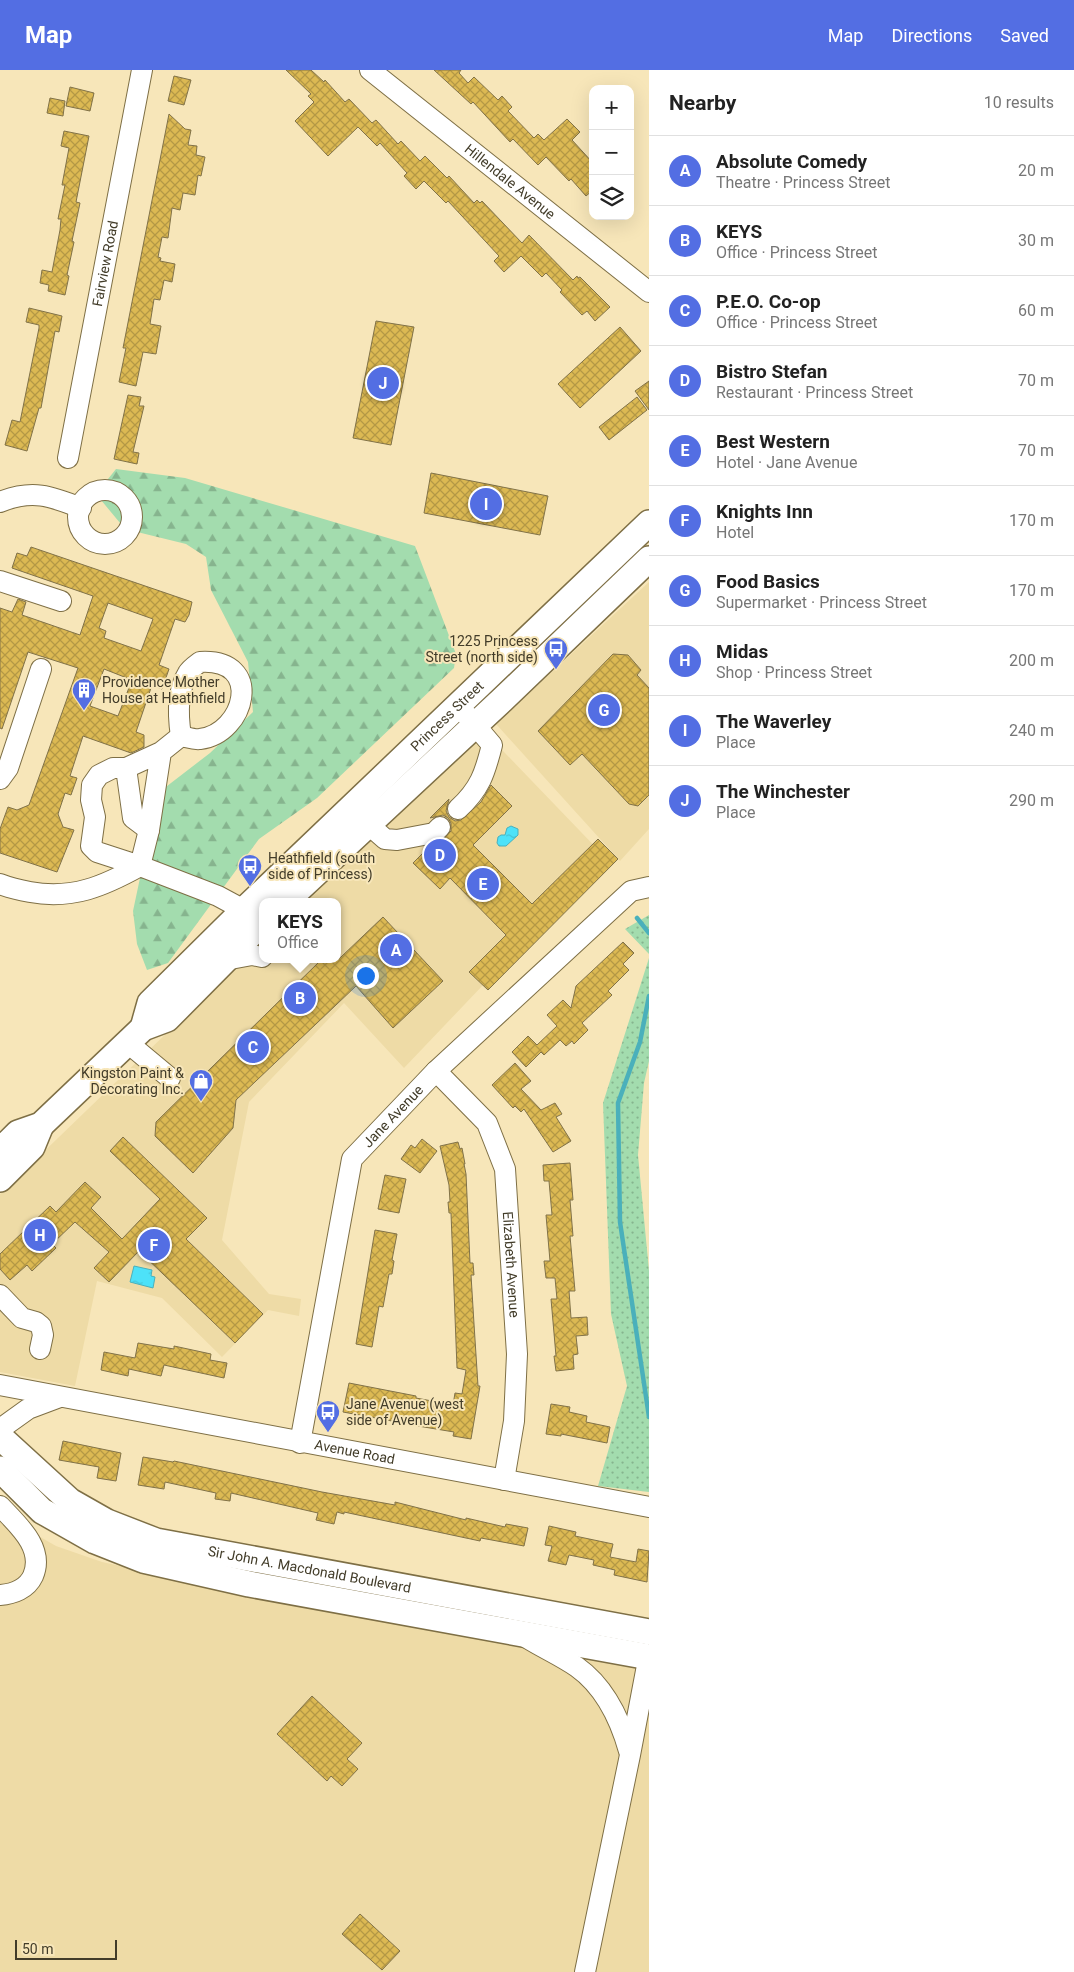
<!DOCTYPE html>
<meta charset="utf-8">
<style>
body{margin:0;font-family:Roboto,sans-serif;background:#f6f6f6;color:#222}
.controls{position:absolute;right:15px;top:15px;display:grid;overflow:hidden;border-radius:10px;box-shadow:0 5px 20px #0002}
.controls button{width:45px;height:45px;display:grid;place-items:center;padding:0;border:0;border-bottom:1px solid #e0e0e0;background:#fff;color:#222;font:25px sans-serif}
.scale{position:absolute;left:15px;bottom:12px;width:102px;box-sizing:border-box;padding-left:5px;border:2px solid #423c29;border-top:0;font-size:14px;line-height:18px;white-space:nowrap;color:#423c29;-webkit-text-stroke:4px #f7e6b9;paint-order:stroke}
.you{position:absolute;left:365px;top:905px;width:18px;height:18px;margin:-12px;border:4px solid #fff;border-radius:50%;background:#1a73e8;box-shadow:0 0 0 8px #1a73e833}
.badge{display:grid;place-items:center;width:32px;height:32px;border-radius:50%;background:#536ee3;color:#fff;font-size:16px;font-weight:700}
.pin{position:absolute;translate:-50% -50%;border:2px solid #fff;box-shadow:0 1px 5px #0006}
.popup{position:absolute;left:259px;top:828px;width:82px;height:65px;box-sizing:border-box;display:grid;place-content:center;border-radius:10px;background:#fff;filter:drop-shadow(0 1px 4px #0005);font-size:16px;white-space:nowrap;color:#767676}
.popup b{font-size:19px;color:#222}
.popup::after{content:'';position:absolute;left:50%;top:100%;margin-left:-10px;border:10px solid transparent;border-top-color:#fff}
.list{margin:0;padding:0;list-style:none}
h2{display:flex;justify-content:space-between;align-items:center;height:65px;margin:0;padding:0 20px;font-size:21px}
h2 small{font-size:16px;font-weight:400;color:#767676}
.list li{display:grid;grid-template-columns:32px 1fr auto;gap:15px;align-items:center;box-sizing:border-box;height:70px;padding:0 20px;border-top:1px solid #e0e0e0}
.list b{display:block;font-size:19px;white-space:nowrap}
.list p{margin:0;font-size:16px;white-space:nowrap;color:#767676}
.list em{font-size:16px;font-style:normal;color:#767676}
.icon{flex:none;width:28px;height:28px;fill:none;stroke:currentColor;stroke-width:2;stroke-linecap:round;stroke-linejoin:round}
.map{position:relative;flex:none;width:649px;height:1902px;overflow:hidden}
header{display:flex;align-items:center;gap:30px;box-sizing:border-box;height:70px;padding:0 25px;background:#536ee3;color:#fff}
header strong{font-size:24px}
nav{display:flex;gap:28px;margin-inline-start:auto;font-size:18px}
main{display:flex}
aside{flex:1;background:#fff}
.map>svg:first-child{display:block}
.built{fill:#eedba6}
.grass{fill:url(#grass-dots)}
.forest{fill:url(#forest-firs)}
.water{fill:url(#water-ripples);stroke:#4ab0bb}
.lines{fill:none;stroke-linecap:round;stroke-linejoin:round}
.stream{stroke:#4ab0bb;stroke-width:4.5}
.building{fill:url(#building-cross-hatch);stroke:#817248;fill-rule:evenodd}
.minor-casing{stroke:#7e6f45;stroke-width:22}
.major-casing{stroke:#7e6f45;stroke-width:28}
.minor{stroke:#fff;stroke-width:20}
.major{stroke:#fff;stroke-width:25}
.labels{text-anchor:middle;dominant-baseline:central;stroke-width:4;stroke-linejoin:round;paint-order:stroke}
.street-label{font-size:14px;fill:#423c29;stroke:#f7e6b9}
.poi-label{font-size:14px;fill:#423c29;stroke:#f7e6b9;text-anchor:start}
</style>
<header>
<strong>Map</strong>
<nav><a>Map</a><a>Directions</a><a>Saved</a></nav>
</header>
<main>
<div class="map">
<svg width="649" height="1902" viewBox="0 0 649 1902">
<defs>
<pattern id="grass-dots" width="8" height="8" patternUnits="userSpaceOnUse" patternTransform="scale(1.25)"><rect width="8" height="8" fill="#a3dcae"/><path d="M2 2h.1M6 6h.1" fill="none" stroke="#86b48e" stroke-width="1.8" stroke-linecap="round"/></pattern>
<pattern id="forest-firs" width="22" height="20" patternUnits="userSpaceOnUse" patternTransform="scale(1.25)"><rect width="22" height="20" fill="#a3dcae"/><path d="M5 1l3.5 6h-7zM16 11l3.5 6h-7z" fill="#86b48e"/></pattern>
<pattern id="water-ripples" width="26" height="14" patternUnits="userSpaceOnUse" patternTransform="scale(1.25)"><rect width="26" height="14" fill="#4de2f9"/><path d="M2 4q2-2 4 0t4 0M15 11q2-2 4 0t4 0" fill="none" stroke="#44c3d5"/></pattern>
<pattern id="building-cross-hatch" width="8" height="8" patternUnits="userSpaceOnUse" patternTransform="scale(1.25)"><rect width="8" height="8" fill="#dcb953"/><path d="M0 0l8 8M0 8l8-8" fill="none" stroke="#b49845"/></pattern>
</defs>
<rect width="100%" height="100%" fill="#f7e6b9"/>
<path class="built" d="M649,512V759L620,791L496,654Z
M482,659L605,787L404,998L344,933L249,1032L222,1170L269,1224L301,1229L299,1246L268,1240L222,1287L162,1228L97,1211L75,1316L0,1302V1124L262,871V889H338V832H303Z
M0,1444L56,1476L102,1492L195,1512L649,1596V1902H0Z"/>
<path class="grass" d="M649,845V884L625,859Z
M649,888V991L644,1013L638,1085L649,1201V1422L598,1416L627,1316L611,1244L603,1033Z"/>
<path class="forest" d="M116,399L185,408L415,476L456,584L454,598L317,728L259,769L168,893L147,900L137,874L133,841L158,723L210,683L253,642L248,592L211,520L206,487L186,474L125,459L96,424Z"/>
<path class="water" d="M511,756L518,759V765L506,776H499L497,773L498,767L501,765H505L507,758Z
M134,1196L152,1200L151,1206L155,1207L153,1218L130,1212Z"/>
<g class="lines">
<path class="stream" d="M637,848L649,863
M649,926L640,972L618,1033L620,1152L649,1347"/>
</g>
<path class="building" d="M286,0H311L324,12L325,10L345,32L349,29L372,53L376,50L398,74L401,71L420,91L425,86L447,108L449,106L474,133L477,130L480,133L482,131L522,173L529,165L573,210L577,206L578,208L580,207L610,237L595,251L587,241L582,245L560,222L562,220L546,203L542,207L521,186L504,202L494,191L499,186L448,131L446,133L424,111L416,119L404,106L407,103L380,73L377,76L358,57L328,86L295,51L314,32L308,26L311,24Z
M434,0H461L459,3L468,13L474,7L498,30L502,26L512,37L508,41L534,68L538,64L544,70L567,49L580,62L572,70L593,93V120L586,126L571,109L569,111L546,87L538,95L513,69L510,72L473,32L471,34Z
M174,6L191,10L184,35L168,31Z
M70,17L94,23L90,41L66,36Z
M50,28L65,31L63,46L47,43Z
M169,44L185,59L191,60L188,75L197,76L196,85L205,87L201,106L198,105L195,125L183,123L180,140L172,138L168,168L162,167L158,187L161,188L160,191L175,194L172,212L164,210L160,230L154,229L150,254L161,256L156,284L143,282L136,316L119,312L126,278H123Z
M64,61L89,66L76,132L80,133L72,171L74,172L67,205L69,206L65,225L48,221L49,215L40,213L42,200L52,202L60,160L61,149H58L65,115H62L69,78L61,76Z
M29,238L62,246L59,262L55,261L41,338H39L27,381L5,375L12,350L20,352L39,258V255L26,252Z
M376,251L414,257L391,375L353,368Z
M620,257L641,281L580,338L558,314Z
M649,311V340L635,321Z
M128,325L141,327L139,336H144L133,382L139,383L137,394L114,389Z
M637,327L647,340L609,370L599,357Z
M431,403L548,426L540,465L424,443Z
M31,477L192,532L189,545L185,552L175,549L159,595L169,599L162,619L152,615L136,662L144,665V677L131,683L83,666L70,706L77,708L71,725L65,723L58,744L63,757L74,760L57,802L0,783V759L8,737L17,740L29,735L78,598L28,582L2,659L0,658V538L12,542L18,529L26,532L22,545L80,565L93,526L12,498L17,483L27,486ZM108,533L153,549L141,581L104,568L106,561L99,558ZM104,599L132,610L118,646L90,636Z
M613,584L628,585L641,600L637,605L649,618V725L638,736L629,734L582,684L570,695L538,661Z
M491,715L512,736L473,775L532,834L598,769L618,789L488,920L469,902L506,865L450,808L440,819L413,793L430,776L442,771L451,761V753L448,748L443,745L430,748L449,729L446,741L449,747L455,751L461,750L481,732Z
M383,847L443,911L393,958L356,916L236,1030L233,1058L193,1103L155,1066L156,1052L322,889H338L341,887Z
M623,872L634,883L623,894L629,900L608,921L612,925L582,953L588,960L574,974L572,971L566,976L560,970L544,985L541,982L526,997L512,982L528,966L537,975L557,956L547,945L563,930L571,938L576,916Z
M515,993L531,1011L521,1019L541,1040L555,1033L562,1044L556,1047L571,1071L553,1082L524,1039L521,1042L515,1036L513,1038L492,1015Z
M123,1067L207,1148L186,1169L263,1244L235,1273L139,1181L109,1212L94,1198L109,1182L75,1152L52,1174L56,1178L32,1201L27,1195L10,1210L0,1199V1184L50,1136L56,1142L85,1112L101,1127L91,1138L122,1169L160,1129L110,1081Z
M422,1069L437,1081L420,1103L401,1089L411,1075L415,1078Z
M458,1072L460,1079L462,1078L465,1094H464L466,1104L470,1193H473L474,1205H471L474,1254L478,1316H480L471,1369L453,1366L454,1362L418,1356V1353L393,1348L392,1351L343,1342L349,1313L416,1326V1328L453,1335L455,1323L462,1324L466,1300L457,1298L451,1143H449L448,1132H450L449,1115L440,1076Z
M570,1093L573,1130H570L573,1166H570L575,1221H569L571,1248L587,1247L588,1265L576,1266L578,1284L573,1285L574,1299L556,1301L554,1286H556L551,1229H557L555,1208H546L544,1191H550L546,1145H552L549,1111H544L543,1095Z
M385,1105L406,1109L399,1143L378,1139Z
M375,1160L397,1164L392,1190L394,1191L392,1204H389L383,1237L379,1236L372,1277L356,1274Z
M138,1273L174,1279V1276L211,1284L210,1290L227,1293L224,1308L164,1295L161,1306L129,1299L128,1306L101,1300L104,1282L135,1288Z
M551,1334L570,1337L569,1342L587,1346L586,1352L610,1357L607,1373L561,1364V1366L546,1364Z
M63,1371L121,1383L116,1411L97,1408L99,1397L59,1390Z
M143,1387L173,1392L174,1391L322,1422L395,1435V1432L466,1450V1448L505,1457L506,1454L528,1458L524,1476L481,1468L480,1471L344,1442V1444L337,1442L334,1454L316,1450L318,1443L231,1423L230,1431L215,1429L216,1423L165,1412L164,1419L138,1415Z
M549,1456L576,1462L575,1466L613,1474L610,1487L636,1492L638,1479L649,1481L647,1512L614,1505L615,1500L593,1495L594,1490L569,1485L566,1495L548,1491L552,1476L545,1475Z
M312,1626L362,1673L347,1689L358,1699L342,1716L331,1706L327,1711L277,1664Z
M360,1844L400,1881L382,1900L342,1864Z"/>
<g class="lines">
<g class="minor-casing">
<g id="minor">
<path id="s1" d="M370,0L649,222"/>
<path id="s2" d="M68,388L142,0"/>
<circle cx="105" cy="447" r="27"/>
<path d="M0,432C32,419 51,426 81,438"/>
<path d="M0,511L61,531"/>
<path d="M200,592C265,588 245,664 200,669C194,670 187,667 181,666C178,647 177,621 188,603C190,599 196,595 200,592Z"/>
<path d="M458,635L492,675C485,703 480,719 458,739"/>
<path d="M161,682L126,698H113L99,705L92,715L91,730L95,747L91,776L97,782L140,796L149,760L161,682L181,666"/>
<path d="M126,698L133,748L149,760"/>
<path d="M0,709L8,698L41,599"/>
<path d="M368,754L385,769L397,770L434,763L440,757"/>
<path d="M0,814C10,818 19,820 30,822C72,830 104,816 140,796L218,826L244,840"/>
<path d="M225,890L252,885L262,887"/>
<path d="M128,973L170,1008"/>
<path id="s3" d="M436,1001L487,1053L505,1099L517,1284L514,1351L504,1410"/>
<path d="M0,1225L22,1248L36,1252L41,1256L43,1265L40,1279"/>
<path id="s4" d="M0,1315L649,1437"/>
<path d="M0,1359L28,1339L60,1327"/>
<path id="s5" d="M300,1373L352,1089L436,1001L631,821L649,817"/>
<path d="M0,1436C18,1455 45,1478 33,1506C27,1519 13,1524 0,1525"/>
<path d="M527,1568C543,1578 561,1586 577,1597C605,1617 620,1649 629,1681"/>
<path d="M585,1902L630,1685L649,1585"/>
</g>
</g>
<g class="major-casing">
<g id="major">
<path d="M285,832L502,630L649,489"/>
<path id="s6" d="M143,958L150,933L244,840L649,453"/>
<path d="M0,1081L18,1063L41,1055L143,958L167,949L262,853"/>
<path d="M0,1109L32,1077L41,1055"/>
<path id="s7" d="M0,1367L70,1431L107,1452L156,1471L649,1562"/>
<path d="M0,1399L42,1441L95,1471L143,1490L249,1514L649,1587"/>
</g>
</g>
<use href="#minor" class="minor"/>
<use href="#major" class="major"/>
</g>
<defs>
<g id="bus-pin" transform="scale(1.25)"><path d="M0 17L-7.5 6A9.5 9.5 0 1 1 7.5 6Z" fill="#536ee3" stroke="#f7e6b9"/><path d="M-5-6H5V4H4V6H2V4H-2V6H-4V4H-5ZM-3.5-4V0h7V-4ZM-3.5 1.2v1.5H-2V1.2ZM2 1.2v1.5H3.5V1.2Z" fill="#fff"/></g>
<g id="building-pin" transform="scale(1.25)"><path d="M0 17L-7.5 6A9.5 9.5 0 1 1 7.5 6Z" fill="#536ee3" stroke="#f7e6b9"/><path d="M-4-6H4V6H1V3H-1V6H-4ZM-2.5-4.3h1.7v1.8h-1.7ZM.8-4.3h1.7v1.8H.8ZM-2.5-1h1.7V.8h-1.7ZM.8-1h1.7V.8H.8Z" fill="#fff"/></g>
<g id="shop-pin" transform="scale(1.25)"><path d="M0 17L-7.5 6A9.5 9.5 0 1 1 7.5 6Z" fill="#536ee3" stroke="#f7e6b9"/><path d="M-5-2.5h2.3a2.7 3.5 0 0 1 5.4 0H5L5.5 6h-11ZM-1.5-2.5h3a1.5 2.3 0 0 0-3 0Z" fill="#fff"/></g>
</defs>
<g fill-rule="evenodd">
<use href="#bus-pin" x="556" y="579"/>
<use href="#building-pin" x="84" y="620"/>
<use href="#bus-pin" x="250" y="796"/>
<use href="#shop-pin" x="201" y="1011"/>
<use href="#bus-pin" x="328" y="1342"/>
</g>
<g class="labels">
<g class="street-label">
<text stroke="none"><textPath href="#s1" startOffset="179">Hillendale Avenue</textPath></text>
<text stroke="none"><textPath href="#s2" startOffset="198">Fairview Road</textPath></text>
<text stroke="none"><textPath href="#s6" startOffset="439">Princess Street</textPath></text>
<text stroke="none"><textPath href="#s5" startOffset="348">Jane Avenue</textPath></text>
<text stroke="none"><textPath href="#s3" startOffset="218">Elizabeth Avenue</textPath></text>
<text stroke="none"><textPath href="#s4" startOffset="361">Avenue Road</textPath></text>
<text stroke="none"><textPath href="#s7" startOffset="346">Sir John A. Macdonald Boulevard</textPath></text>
</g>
<g class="poi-label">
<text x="538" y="571" text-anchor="end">1225 Princess<tspan x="538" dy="16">Street (north side)</tspan></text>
<text x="102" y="612">Providence Mother<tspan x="102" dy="16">House at Heathfield</tspan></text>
<text x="268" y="788">Heathfield (south<tspan x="268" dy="16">side of Princess)</tspan></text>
<text x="184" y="1003" text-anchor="end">Kingston Paint &amp;<tspan x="184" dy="16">Decorating Inc.</tspan></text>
<text x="346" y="1334">Jane Avenue (west<tspan x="346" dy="16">side of Avenue)</tspan></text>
</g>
</g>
</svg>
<div class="controls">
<button>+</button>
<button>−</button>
<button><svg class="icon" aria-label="layers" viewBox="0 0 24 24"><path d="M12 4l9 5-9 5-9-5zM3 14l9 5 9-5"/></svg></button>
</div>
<div class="scale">50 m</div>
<div class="you"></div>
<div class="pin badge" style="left:396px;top:880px">A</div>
<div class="pin badge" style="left:300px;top:928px">B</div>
<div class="popup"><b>KEYS</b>Office</div>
<div class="pin badge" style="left:253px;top:977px">C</div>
<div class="pin badge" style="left:440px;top:785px">D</div>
<div class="pin badge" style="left:483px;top:814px">E</div>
<div class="pin badge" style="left:154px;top:1175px">F</div>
<div class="pin badge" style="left:604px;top:640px">G</div>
<div class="pin badge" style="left:40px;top:1165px">H</div>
<div class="pin badge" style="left:486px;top:434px">I</div>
<div class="pin badge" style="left:383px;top:313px">J</div>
</div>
<aside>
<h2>Nearby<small>10 results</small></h2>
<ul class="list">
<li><span class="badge">A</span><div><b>Absolute Comedy</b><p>Theatre · Princess Street</p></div><em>20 m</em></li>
<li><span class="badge">B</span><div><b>KEYS</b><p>Office · Princess Street</p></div><em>30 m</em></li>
<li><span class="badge">C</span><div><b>P.E.O. Co-op</b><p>Office · Princess Street</p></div><em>60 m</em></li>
<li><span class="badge">D</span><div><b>Bistro Stefan</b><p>Restaurant · Princess Street</p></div><em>70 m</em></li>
<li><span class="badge">E</span><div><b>Best Western</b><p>Hotel · Jane Avenue</p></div><em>70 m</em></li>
<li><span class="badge">F</span><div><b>Knights Inn</b><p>Hotel</p></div><em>170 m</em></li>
<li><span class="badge">G</span><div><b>Food Basics</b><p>Supermarket · Princess Street</p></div><em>170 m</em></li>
<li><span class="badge">H</span><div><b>Midas</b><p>Shop · Princess Street</p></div><em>200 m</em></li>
<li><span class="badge">I</span><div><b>The Waverley</b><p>Place</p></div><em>240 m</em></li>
<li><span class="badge">J</span><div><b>The Winchester</b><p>Place</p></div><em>290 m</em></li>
</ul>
</aside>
</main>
